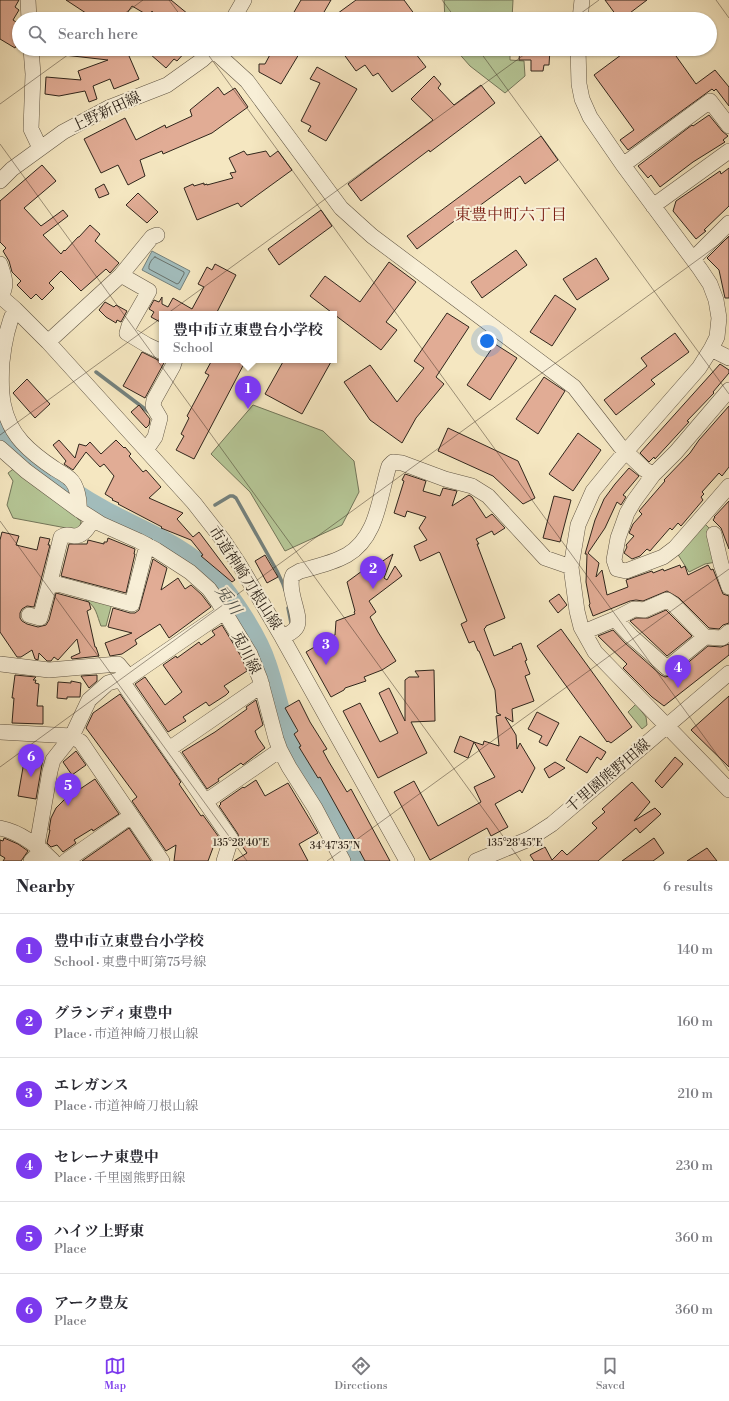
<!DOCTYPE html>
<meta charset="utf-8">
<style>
body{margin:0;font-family:"Libre Bodoni","Noto Serif JP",serif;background:#f2f2f3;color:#2b2b33}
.you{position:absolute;left:487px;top:341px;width:14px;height:14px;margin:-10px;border:3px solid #fff;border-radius:50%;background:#1a73e8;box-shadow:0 0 0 6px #1a73e833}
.badge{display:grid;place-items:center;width:26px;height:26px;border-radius:50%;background:#7c3aed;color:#fff;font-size:13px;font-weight:700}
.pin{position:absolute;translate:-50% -33px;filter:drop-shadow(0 1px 2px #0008)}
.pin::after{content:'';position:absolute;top:21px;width:14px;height:12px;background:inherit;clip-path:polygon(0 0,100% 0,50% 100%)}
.popup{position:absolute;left:159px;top:311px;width:178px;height:52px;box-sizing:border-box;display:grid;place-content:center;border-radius:0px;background:#fff;filter:drop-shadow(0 1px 3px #0005);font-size:13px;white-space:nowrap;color:#7c7c81}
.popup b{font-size:15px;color:#2b2b33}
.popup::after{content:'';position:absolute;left:50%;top:100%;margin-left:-8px;border:8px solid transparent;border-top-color:#fff}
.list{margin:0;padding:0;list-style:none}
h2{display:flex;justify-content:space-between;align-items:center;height:52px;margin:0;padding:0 16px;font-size:17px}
h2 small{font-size:13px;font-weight:400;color:#7c7c81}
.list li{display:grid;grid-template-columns:26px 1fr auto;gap:12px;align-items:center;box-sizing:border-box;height:72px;padding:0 16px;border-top:1px solid #e1e1e2}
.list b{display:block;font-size:15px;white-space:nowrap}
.list p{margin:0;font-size:13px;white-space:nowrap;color:#7c7c81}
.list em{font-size:13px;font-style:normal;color:#7c7c81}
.icon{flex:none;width:22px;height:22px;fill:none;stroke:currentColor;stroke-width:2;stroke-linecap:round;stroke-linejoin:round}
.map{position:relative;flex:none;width:729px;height:861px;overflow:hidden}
.search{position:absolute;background:#fff;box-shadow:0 1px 3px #0004;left:12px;right:12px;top:12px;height:44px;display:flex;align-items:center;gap:10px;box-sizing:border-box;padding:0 14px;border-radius:22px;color:#7c7c81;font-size:15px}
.sheet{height:484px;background:#fff}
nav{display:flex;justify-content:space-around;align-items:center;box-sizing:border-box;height:56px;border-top:1px solid #e1e1e2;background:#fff;font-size:11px;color:#7c7c81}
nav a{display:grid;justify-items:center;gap:2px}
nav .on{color:#7c3aed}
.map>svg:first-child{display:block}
.green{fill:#b6c797;stroke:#73765a}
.water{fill:#a2bdbd;stroke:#74817d}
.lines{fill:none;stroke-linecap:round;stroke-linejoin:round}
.shore{stroke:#69726c;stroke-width:1}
.stream{stroke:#74817d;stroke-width:3.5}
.river{stroke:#a2bdbd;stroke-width:21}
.building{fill:#e1ac95;stroke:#30261c}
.minor-casing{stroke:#615645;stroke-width:16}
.minor{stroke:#f8efd7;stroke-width:15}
.ticks{fill:none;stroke:#30261c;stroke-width:1;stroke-opacity:0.45}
.labels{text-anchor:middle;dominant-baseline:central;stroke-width:4;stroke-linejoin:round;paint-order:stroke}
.street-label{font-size:15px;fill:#30261c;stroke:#f8efd7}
.neighbourhood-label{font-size:16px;fill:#7a1f14;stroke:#f8efd7}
.water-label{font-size:16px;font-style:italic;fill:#52534c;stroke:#f8efd7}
.ticks-label{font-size:10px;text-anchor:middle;fill:#30261c;stroke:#f8efd7;stroke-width:4;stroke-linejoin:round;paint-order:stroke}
</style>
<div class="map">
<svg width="729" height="861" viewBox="0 0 729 861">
<rect width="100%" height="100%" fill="#f5e7c1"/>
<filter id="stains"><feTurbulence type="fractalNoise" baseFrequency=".005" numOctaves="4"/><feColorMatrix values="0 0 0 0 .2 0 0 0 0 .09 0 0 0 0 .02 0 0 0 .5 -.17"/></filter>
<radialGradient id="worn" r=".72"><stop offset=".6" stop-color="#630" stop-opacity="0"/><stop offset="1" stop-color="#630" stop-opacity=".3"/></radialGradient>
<path class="green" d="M444,0H513L512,19H445Z
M455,49H510V60L524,61L525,76L505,93L470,66Z
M253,405L323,431L354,461L359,492L342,525L285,551L250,492L211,454Z
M16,467L76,513L78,519L81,521L80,528L77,530L13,518L7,505L13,481L8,473Z
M704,523L713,532L716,562L705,564L689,572L677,553Z
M87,597L112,603L106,626H101C97,616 96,605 86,601Z
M636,704L646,717L647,725L642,729L628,712Z"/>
<path class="water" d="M152,251L190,271L180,290L142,270Z"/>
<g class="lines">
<path class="shore" d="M155,257L184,272V274L179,283L177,284L149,269C148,265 152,258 155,257Z"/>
<path class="stream" d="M96,372L149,412
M215,505L230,496H233L236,498L277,571L283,584L285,590
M288,608L291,623"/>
<path class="river" d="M0,423C11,446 29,461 49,475C66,488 84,500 102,510C140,531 182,545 213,577C231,597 258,638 266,664C276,693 281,723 293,751C301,767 312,782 321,797C334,818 345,839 356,861"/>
</g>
<path class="building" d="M0,0H19L15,7L19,10L13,20L19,24V26L15,33L19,35V41L15,48L0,39Z
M66,0H171L194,19H158L152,11L149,16L132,6L123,19H95Z
M301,0H331L320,19H290Z
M356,0H404L418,19H330Z
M605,0H647L622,19H619Z
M64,49H126L139,79L114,89L110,79L93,86L97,99L89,102L85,91L59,96L45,94L46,77L81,80L78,71L108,60L64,55Z
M154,49H188L177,61L174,59L166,68L150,54Z
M273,49H302L281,84L259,72V64H265Z
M340,49H412L426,67L392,92L378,73L373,76L365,65L356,71Z
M520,49H550L549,65H544L543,71H531V60H519Z
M629,49H671L696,84L715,70L729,87V106L716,89L714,91L712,89L628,150L620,140L634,130L594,75Z
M317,67L357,89L326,141L308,131L311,126L301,121L320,83L310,79Z
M434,76L441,84L438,88L454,105L481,85L495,103L430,152L429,150L361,201L348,184L433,120L411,99Z
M218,87L224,95L235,88L248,107L212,133L163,154L162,151L140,160L145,176L128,185L118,165L101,173L84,139L125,118L136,140L165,125L166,128L192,116L190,110Z
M709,115L722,131L728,136L723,140L725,142L693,162L660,187L651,175L648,178L638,166L692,125L693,126Z
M541,136L558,160L525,184L520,176L471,212L469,210L417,249L407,236Z
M244,151L247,155L266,151L270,157L278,151L292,170L241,207L238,203L197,220L184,188L193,184L194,186L204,183V185L207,184V185L233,178L230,173L236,172L229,158Z
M42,165L56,181L24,208L41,226L63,210L68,216L43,235L61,254L64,250L65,251L78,237H79L90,225L100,234L95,241L119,263L110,273L106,269L81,291L61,271L49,283L54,288L42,300L36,294L31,299L17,285L21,281L12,272L9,261L3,251L6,248L0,242V201Z
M729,168V206L704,230L706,231L696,239L673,211L676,201L720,171L721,174Z
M104,184L109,194L99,198L95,189Z
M138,193L158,212L147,223L126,205Z
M321,210L332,226L279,265L268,249Z
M729,236V298H725L719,270L707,258Z
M516,250L527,265L482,298L471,282Z
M596,258L609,279L577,300L563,279Z
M389,262L416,282L386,322L397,330L381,350L310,296L325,276L360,302Z
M215,264L236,275L216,314H162V323L151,317L154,312L149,309L154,300L159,302L162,297V304L168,307L173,298L192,309L204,287L198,284L207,267L212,270Z
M555,295L576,309L552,346L530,332Z
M105,302L114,307L116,305L127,311L121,322L117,320L116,323L106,317L99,310Z
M447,313L469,327L436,377L444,384L416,418L402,443L370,420L344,382L370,365L397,402L424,368L414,361Z
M675,333L689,352L651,380L655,384L616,415L604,400L647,366L641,358Z
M495,344L517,358L490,400L467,385Z
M142,352L158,360L165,361L145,398L123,386Z
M212,360H246L194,459L176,450L184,436L181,434L189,418L187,416L209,375L205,373Z
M284,360H332L302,414L265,394Z
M720,364L729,370V373L713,392L714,393L687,421L689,422L655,459L654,457L649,462L640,453Z
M544,377L565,391L538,434L516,419Z
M27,379L50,404L35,418L13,393Z
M139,405L150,419L149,425L146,428L131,412Z
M729,406V467L722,476L719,473L702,492L704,494L701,497L703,500L681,526L678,523L672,530L670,528L650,551L647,549L640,556L632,559L624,553L627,547L626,545L634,536L629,533L633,524L642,514L639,511L665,481L664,480L690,453L699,440Z
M448,428L518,461L535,498L523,504L493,476L438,451Z
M578,433L601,450L573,491L549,474Z
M59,440L75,458L79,444L86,446L90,442L101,454L116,440L124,448L125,447L131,454L129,456L143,472L146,470L161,487L149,498L183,513L177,519L193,537L199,532L235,580L232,582L201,556L203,555L191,540L161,528L162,527L118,504L119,503L112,500L113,499L105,494L114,476L104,464L100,467L86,452L73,470L64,464L66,461L53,445Z
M629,468L639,476L623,495L626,497L621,505L617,502L605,528L588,553L599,563L596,577L602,570L607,595L628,587L626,580L652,571L653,573L663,569L664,571L680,565L681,568L685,566L688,575L708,565L711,570L713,569L723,594L729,596V623L723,625L719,629L709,628L679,598L667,591L643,601L636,600L630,601L593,616L589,605L590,604L586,582L587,554H585L595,520L604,499L615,484Z
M405,474L426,481L423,491L440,496L443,488L457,491L452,506L469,495L472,497L486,518L492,514L505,528L494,535L492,531L476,539L479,544H477L505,618L486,626V627L484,629L494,656L513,648L512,647L521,643L527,660L525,661L530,674L525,676L534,701L512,709L513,722L505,717L516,735L517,749L520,743L535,768L522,793L520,790L495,804L508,827L491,836L487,828L430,860L394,792L414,781L438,826L481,802L474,787L495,777L474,742L483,745L484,741L499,746L496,716L501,715L497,713L495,690L479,651H478L474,641L469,643L461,624L467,621L440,553L439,552L420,561L414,546L427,540L419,528L426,517L407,511L405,517L394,513L404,481L402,480Z
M554,496L571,500L560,542L543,538Z
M729,501V549L721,528L713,520L715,517H714Z
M2,532L19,536L16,545L37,550L40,537L50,539L48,545H50L34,607L27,606L22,609L20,613V618L22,621L27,624L38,627L46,625L49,620L56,593L89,602L91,609L87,611L88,615L95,647H96L99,656L72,659L71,657L80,653L77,639L58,660L54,657L51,661H47L39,653L38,660L35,659L32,650L21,657H17L0,632V540Z
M108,538L135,549L134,554H135L126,593L61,576L69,544H87L88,540L104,544V542H107Z
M393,554L384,578L387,580L395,566L402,576L369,601L376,612L370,617L378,632L396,661L382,670L364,677L366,681L345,688L344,690L331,697L306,652L335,635L336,621L355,614L354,612L355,611L347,582L362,571L364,574Z
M265,555L278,577L267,583L255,561Z
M153,559L167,568L161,590L178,578L185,589L191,585L202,595L211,607L169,638L160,624L135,640L137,644L122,654L110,656L105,643L132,633L108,627L113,608L130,613H135L139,610Z
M559,594L567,605L558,613L549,601Z
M666,610L692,636L667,656L630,621L636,618H648Z
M222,625L242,658L247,671L224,686L229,692L226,695L209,706L206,702L183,717L186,721L168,732L135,684L145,677L165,705L182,692L163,665L176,656L177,658L199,642L201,645L215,635L212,631Z
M561,629L632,727L611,743L608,741L607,742L537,646Z
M613,630L625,643L661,675L665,677L673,675L708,646L721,647L729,644V655L664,706L652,697L623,668L627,664L598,636Z
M434,670L435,721L411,722L427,753L378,778L343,711L360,703L380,742L398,733L379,693L389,688L405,721V680L409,677H419L415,671Z
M15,675L36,677L33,680H36L35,683L39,684L37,706H43V724L12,723L14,698H12Z
M97,675V681L89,688L81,676Z
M71,681L81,683L80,697H67V699L57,698L58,682L71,683Z
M120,694L181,782L179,784L201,816L203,815L221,840L219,847L214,845L208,861H174L176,845L166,851L132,801L137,797L86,728L93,713Z
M729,696V767L691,730Z
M256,700L263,725L255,731L258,738L265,748L243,765L241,763L218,779L219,781L207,789L182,752L215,732L247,709L246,707Z
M299,700L310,722L327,749L323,751L329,762L347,792L351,789L390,861H365L358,848L359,847L320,777L318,778L299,747L301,746L294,734L298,731L285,708Z
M537,712L559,723L547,746L539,742L542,736L528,729Z
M460,736L474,742L468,758L454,752Z
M580,736L606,752L601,760L597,757L587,773L566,760Z
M76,751L86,765L72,775L63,762Z
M25,756L43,759L36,799L18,796Z
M675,757L683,764L662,788L655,781Z
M555,762L565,768L549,778L544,769Z
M95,779L119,814L93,831L92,829L74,840L76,843L63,852L57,845L51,847L47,843L50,830H49L51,818L56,808L65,799Z
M256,780L265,796L288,783L318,833L299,844L308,861H234L247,853L239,842L238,834L219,806L221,804L220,803L243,787L244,788Z
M632,782L650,802L634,821L655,808L661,814L640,833L636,828L598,861H534L530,855L545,847L552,860L562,850L567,855L597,828L592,823L605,812L602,809Z
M129,828L151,861H82Z
M4,838L18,844L28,851L21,861H3L5,858L0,855V840L3,841Z
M654,838L664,853L653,861H622Z
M707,848L717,861H687Z"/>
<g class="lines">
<g class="minor-casing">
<path id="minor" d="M28,0L29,19
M233,19L244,0
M580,19L582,0
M31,49L33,74L31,129L40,148
M578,49L579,84L582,99L590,117L623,165L700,269L710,284L716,300L719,318L717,337L711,349L699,368L615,464L593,491L578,525L571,567L577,611L581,627L595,652L729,790
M213,50L247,81L341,208L372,236L574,387L620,446L644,469L653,475
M623,165L710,101L729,126
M0,181L12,169L63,132L108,108L167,85L202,60L214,49
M653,206L729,151
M157,235L152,237L121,275L149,291L129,326L127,333L147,345L162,352
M693,259L729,223
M0,264C4,276 8,285 1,296
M0,296L15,309L48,342L194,503L223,540L239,564L282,637L407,861
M15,309C7,326 4,343 2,362C0,391 1,419 22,442C31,452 43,461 55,469C60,472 66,475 70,479C77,485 80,501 79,510
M48,342L121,275
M711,349L729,358
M729,390L676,452L653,475L634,501L627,513L618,538L614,560L617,569L626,571L663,557L675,548L729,486
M0,448L26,471L79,510L101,524L139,541L156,550L190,572L209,589L219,603L250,654L260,679L276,739L280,750L289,767L315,808L343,861
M146,450L155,437L160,418L153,406L154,400L173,366L175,360
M93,520C88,527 84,536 74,536C69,535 66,534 61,537L50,582L132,604L147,545
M714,534L721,564L729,587
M29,615L40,618L50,582
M615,619L634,609L644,610L667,600L673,604L705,637
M584,632L615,619L631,636L667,668L705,637L722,638L729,632
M282,637C287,635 293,632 296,628C304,617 285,590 293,575L300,571C315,567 333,563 347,555C378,537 379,497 389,466L393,462L402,463L445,479L472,486L488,496L545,558L571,567
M0,664L49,670L118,664L129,677
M121,680L231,839L224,861
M0,732L72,736L81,742L162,861
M169,749L262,685
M205,802L280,750
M0,828C21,832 38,846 53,861
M37,845L50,771L53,760L72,736L89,700L108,683L129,677L224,612
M31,861L42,850
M66,861L131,816
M476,861L529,839L552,824L729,673"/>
</g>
<use href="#minor" class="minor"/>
</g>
<path class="ticks" d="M169,0L183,19M442,0L456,19M716,0L729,18M117,19L143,0M573,19L599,0M204,49L729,771M478,49L729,394M0,104L76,49M0,144L521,861M0,435L532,49M0,521L247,861M0,767L729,237M327,861L729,569"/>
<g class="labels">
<g class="street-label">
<text transform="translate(106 112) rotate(-25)">上野新田線</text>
<text transform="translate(245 578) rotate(57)">市道神崎刀根山線</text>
<text transform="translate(246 653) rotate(63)">兎川線</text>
<text transform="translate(608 776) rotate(-40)">千里園熊野田線</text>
</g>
<g class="neighbourhood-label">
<text x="511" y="215">東豊中町六丁目</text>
</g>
<g class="water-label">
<text transform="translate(228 600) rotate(55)">兎川</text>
</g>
</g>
<g class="ticks-label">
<text x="241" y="846">135°28'40"E</text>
<text x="515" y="846">135°28'45"E</text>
<text x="335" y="849">34°47'35"N</text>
</g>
<rect width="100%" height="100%" filter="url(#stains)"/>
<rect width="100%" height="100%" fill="url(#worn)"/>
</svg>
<div class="you"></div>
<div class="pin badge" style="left:248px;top:409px">1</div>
<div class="popup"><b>豊中市立東豊台小学校</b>School</div>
<div class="pin badge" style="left:373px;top:589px">2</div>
<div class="pin badge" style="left:326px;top:665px">3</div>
<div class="pin badge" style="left:678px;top:688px">4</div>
<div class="pin badge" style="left:68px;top:806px">5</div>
<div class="pin badge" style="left:31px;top:777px">6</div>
<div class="search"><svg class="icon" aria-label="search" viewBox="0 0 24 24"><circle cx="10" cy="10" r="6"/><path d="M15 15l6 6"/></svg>Search here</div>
</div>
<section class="sheet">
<h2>Nearby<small>6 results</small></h2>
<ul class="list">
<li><span class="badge">1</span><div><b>豊中市立東豊台小学校</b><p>School · 東豊中町第75号線</p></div><em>140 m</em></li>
<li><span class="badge">2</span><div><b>グランディ東豊中</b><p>Place · 市道神崎刀根山線</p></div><em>160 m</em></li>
<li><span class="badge">3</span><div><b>エレガンス</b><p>Place · 市道神崎刀根山線</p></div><em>210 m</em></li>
<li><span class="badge">4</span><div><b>セレーナ東豊中</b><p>Place · 千里園熊野田線</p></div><em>230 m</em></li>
<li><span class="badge">5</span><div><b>ハイツ上野東</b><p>Place</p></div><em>360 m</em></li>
<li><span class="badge">6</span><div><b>アーク豊友</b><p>Place</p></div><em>360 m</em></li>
</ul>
</section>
<nav>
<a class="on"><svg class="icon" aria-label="map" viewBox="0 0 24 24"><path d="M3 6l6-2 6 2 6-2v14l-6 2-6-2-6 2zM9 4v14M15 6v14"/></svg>Map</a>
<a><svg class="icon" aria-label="directions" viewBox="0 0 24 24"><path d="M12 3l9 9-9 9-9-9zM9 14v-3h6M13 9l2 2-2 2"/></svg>Directions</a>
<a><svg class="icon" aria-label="saved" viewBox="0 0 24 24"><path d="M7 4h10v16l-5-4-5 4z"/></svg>Saved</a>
</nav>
